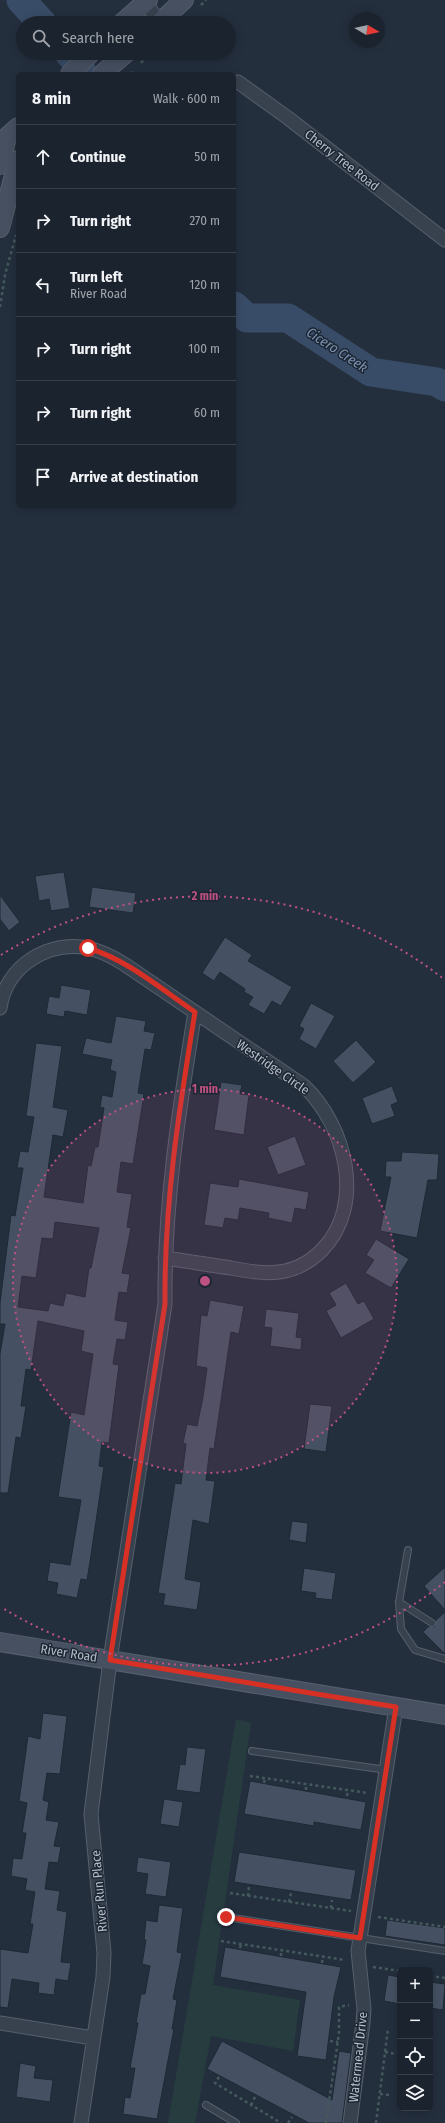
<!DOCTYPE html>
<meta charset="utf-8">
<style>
body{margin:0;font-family:"Fira Sans Condensed",sans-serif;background:#282f3a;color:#f1f3f6}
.controls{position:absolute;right:12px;bottom:12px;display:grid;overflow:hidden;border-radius:6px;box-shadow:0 2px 10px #0003}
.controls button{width:36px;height:36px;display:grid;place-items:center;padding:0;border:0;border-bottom:1px solid #39404a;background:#1b232e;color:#f1f3f6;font:20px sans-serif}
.compass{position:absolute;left:349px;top:12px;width:36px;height:36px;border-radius:50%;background:#1b232e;box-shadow:0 2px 10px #0003;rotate:99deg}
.stop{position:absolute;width:12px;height:12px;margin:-9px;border:3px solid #d93025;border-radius:50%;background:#fff}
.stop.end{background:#d93025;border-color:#fff;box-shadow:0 1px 4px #0008}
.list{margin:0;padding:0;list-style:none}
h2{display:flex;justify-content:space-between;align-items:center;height:52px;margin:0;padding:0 16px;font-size:17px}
h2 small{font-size:13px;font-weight:400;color:#a0a4aa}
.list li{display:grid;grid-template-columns:26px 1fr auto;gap:12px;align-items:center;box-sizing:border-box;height:64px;padding:0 16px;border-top:1px solid #39404a}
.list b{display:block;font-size:15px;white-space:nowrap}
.list p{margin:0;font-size:13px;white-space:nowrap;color:#a0a4aa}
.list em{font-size:13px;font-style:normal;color:#a0a4aa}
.icon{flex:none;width:22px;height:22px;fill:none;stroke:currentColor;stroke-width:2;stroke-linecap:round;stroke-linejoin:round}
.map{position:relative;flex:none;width:445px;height:2123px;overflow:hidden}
.search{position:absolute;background:#1b232e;box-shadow:0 2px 10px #0003;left:16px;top:16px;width:220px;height:44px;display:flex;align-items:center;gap:10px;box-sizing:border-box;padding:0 14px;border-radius:22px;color:#a0a4aa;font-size:15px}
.panel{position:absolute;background:#1b232e;box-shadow:0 2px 10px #0003;left:16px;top:72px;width:220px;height:436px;border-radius:6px}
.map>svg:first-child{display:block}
.green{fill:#263c3f}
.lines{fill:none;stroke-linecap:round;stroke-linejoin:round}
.river{stroke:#394c67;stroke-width:29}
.building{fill:#455162;stroke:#1f2835;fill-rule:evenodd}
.service-casing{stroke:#565f6c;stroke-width:8}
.minor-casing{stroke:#565f6c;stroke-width:15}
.secondary-casing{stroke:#565f6c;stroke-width:20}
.path{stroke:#44595c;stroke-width:2.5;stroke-dasharray:3 3;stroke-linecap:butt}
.service{stroke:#38414e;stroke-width:6}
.minor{stroke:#38414e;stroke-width:13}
.secondary{stroke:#465061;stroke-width:18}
.route{stroke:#d93025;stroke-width:5}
.ring{fill:none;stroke:#bd5182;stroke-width:2;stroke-dasharray:2 4}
.labels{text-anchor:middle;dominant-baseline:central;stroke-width:3;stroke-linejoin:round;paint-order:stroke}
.street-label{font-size:13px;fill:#b4bcc9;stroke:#1d2633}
.water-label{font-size:14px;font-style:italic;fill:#7c92b1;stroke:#1d2633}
.centre{fill:#bd5182;stroke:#1d2633;stroke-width:2}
.ring-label{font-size:12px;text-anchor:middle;font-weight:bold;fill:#bd5182;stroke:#1d2633;stroke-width:3;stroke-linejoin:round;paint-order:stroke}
</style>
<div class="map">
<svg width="445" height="2123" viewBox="0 0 445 2123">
<rect width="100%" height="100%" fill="#242f3e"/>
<path class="green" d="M236,1719L251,1723L213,1985L300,2000L293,2051L211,2036L195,2123H168Z"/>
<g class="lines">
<path class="river" d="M21,0L42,23
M69,53L78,63L83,74
M234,306L247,318H288L371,372L437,382L445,387"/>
</g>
<path class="building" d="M64,872L70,908L51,911L49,899L39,901L35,876Z
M92,887L136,893L133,913L89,907Z
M0,895L20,922L9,931L0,919Z
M225,937L252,955L248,961L292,987L281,1006L272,1001L264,1014L248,1005L253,997L244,992L245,989L220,972L214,981L202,973Z
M61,985L91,990L87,1015L65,1011L64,1017L46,1014L49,996L59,998Z
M311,1003L335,1016L316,1049L299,1039L304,1029L299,1026Z
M116,1016L146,1021L144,1031L155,1033L151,1050L145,1049L138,1093L144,1094L133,1164L121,1162L117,1192L132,1194L127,1227L131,1228L122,1273L130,1274L127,1293L119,1292L115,1320L128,1322L125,1340L117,1339L113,1364L119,1365L109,1443L102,1442L99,1466L104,1467L90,1562L87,1580L81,1579L77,1598L56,1594L58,1583L47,1581L50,1562L70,1565L81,1500L58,1497L71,1412L84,1415L93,1354L81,1351L84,1331L38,1321L31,1370L26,1369L21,1406H26L21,1438L16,1437L8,1493H0V1354L5,1324H0V1303L11,1215L15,1216L23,1168H17L20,1151L28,1152L34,1117L26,1116L36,1043L62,1046L53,1107L68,1110L63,1137L53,1135L44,1197L83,1203L88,1165L91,1166L95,1147H98L104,1108L100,1107L102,1095L112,1097L116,1072L110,1070L112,1060L82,1054L86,1038L111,1043ZM55,1222L99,1228L91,1268H89L85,1297L66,1293L63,1306L50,1303L48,1311L18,1307L22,1276L36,1278L42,1238L53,1239Z
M356,1040L376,1062L353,1083L333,1061Z
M221,1082L242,1085L240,1094L249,1095L244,1135L214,1130Z
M392,1086L398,1102L391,1105L395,1116L372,1124L362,1098Z
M295,1136L306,1165L278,1175L267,1147Z
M402,1152L439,1154L437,1180H428L417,1238L380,1231L391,1177H385L386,1161H401Z
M239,1179L309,1192L306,1210L295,1208L292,1223L268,1218L269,1213L240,1208L238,1220L225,1218L223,1228L204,1225L210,1183L238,1187Z
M376,1239L409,1259L391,1288L365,1273L374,1260L366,1255Z
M346,1283L358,1304L364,1301L374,1319L341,1338L326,1311L336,1305L329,1293Z
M210,1300L244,1306L239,1334L231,1332L214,1449L210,1448L206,1480L215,1481L209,1524L193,1520L185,1579L201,1582L197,1610L163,1605L165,1594L158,1593L175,1483L181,1484L186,1444L183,1443L187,1424L197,1426L203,1397L207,1368L196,1366L201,1315L207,1316Z
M266,1309L299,1313L296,1337L302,1338L301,1350L270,1346L272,1328L264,1327Z
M310,1404L332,1406L326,1452L304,1449Z
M292,1521L308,1523L306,1543L289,1540Z
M445,1567V1610L424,1586Z
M304,1568L336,1573L332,1600L315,1598L316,1593L301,1591Z
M445,1612V1654L423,1632L429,1626L434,1627L436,1620Z
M43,1713L67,1716L60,1774L47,1773L43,1800L49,1802L46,1820L59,1822L54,1846L61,1847L58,1863L49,1862L45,1889L60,1891L57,1910L67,1912L61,1962L71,1963L68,1981L56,1979L54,1995L38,1993L39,1983L12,1979L8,2008L0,2007V1949L28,1953L33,1924H30L35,1892L25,1890L27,1879L11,1876L13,1858L22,1859L26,1833H22L27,1803L19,1801L28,1736L40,1739Z
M187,1747L206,1749L200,1793L176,1790L180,1764L185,1765Z
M250,1781L366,1802L361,1830L314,1822V1826L244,1814Z
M164,1799L183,1802L179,1827L160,1824Z
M239,1852L356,1870L351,1900L234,1882Z
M138,1857L171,1862L166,1897L145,1894L148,1874L136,1872Z
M159,1905L183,1908L177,1952L182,1953L173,1999L177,2000L172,2029H174L157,2119L123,2114L125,2097L130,2098L135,2068H130L138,2023H136L141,1994H145L150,1966L142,1964L146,1940H144L146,1920L157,1922Z
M387,1920L445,1928V1945L385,1936Z
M225,1947L341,1967L334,1997L326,2060L297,2056L306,1992L220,1977Z
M388,1975L400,1977V2004L384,2001Z
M430,1982L445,1984L443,2010L430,2008Z
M222,2041L332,2100L339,2051L351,2053L342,2123H309L207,2069Z
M20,2063L36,2066L34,2078L53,2080L50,2102L16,2097Z"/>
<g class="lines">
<g class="service-casing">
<path id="service" d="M408,1550L399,1602L401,1629L415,1650L445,1659
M399,1602L432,1623
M252,1751L387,1770
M226,1917L445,1951
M206,2105L236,2123"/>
</g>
<g class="minor-casing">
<path id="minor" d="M143,0L160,22
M238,82L288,118L445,240
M0,1008C6,966 48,940 88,948C101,951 113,957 124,964L304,1086C346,1126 366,1205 322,1250C310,1262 296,1270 279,1272C263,1274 247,1271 231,1268C209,1265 187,1261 165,1258
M0,2023L93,2038
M81,2123L103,1977L104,1953L91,1814L110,1660L165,1304C164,1204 179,1110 195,1012
M350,2123L363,2023L364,2009L358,1951L396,1707"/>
</g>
<g class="secondary-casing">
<path id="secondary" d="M122,23L148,0
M159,23L184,0
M70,74L91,53
M102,74L126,53
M0,165L7,137L18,127
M0,228L18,160
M0,1642L445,1715"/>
</g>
<path class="path" d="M201,5L206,0
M141,63L150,53
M131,74L135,70
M0,307L5,275L16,235
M250,1776L368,1793
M264,1783L265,1778
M306,1790V1784
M347,1796L348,1790
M230,1893L351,1911
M248,1896L249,1886
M289,1902L291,1893
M331,1908L332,1900
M378,1917L445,1927
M221,1941L345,1960
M240,1948L241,1944
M281,1956V1950
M322,1963L323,1956
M373,1967L400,1971
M430,1976L445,1978
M430,1981L431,1976
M330,2041L338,2042
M385,2052L396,2054
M219,2077L215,2083L281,2123
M380,2094L389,2095
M251,2105L255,2097
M288,2123L292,2117
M326,2123L339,2033V2007L349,2005
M376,2123L388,2029"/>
<use href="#service" class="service"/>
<use href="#minor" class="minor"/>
<use href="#secondary" class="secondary"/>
</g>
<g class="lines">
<path class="route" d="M88,948C128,960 161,989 195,1012C179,1110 164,1204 165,1304L110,1660L396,1707L360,1938L226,1917"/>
</g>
<circle cx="205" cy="1281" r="192" fill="#bd5182" fill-opacity=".12"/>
<g class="ring">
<circle cx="205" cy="1281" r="192"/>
<path d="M445 1582A385 385 0 0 1 1 1607M1 955A385 385 0 0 1 445 980"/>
</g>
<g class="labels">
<g class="street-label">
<text transform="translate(342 160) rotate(38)">Cherry Tree Road</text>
<text transform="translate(273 1067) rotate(35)">Westridge Circle</text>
<text transform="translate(69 1653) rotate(9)">River Road</text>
<text transform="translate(99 1891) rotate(-95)">River Run Place</text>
<text transform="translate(358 2057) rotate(-84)">Watermead Drive</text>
</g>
<g class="water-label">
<text transform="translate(337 350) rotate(33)">Cicero Creek</text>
</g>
</g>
<circle cx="205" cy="1281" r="6" class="centre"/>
<g class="ring-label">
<text x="205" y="900">2 min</text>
<text x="205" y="1093">1 min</text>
</g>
</svg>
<div class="controls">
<button>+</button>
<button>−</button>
<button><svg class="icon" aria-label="locate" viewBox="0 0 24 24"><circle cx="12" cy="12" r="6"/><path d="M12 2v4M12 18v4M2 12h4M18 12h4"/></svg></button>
<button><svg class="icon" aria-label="layers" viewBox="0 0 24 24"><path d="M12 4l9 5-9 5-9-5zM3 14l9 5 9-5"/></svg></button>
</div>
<svg class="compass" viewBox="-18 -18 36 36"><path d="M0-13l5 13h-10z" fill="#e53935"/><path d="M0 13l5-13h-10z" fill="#a0a4aa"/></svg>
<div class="stop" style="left:88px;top:948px"></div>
<div class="stop end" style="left:226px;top:1917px"></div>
<div class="search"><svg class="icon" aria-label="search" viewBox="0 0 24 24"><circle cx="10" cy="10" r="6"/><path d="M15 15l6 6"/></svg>Search here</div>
<section class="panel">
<h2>8 min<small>Walk · 600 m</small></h2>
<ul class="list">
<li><svg class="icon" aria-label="ahead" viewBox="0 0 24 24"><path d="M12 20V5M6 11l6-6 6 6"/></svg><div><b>Continue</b></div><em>50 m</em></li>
<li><svg class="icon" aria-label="right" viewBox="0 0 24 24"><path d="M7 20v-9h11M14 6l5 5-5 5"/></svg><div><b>Turn right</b></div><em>270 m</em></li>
<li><svg class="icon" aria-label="left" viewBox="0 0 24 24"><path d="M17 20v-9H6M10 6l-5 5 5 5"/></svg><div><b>Turn left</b><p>River Road</p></div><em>120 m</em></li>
<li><svg class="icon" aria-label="right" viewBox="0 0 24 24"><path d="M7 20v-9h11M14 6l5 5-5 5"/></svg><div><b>Turn right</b></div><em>100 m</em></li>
<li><svg class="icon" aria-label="right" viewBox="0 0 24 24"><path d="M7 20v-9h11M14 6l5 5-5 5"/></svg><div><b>Turn right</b></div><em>60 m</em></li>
<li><svg class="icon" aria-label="arrive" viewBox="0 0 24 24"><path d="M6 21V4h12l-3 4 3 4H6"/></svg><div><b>Arrive at destination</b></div></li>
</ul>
</section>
</div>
